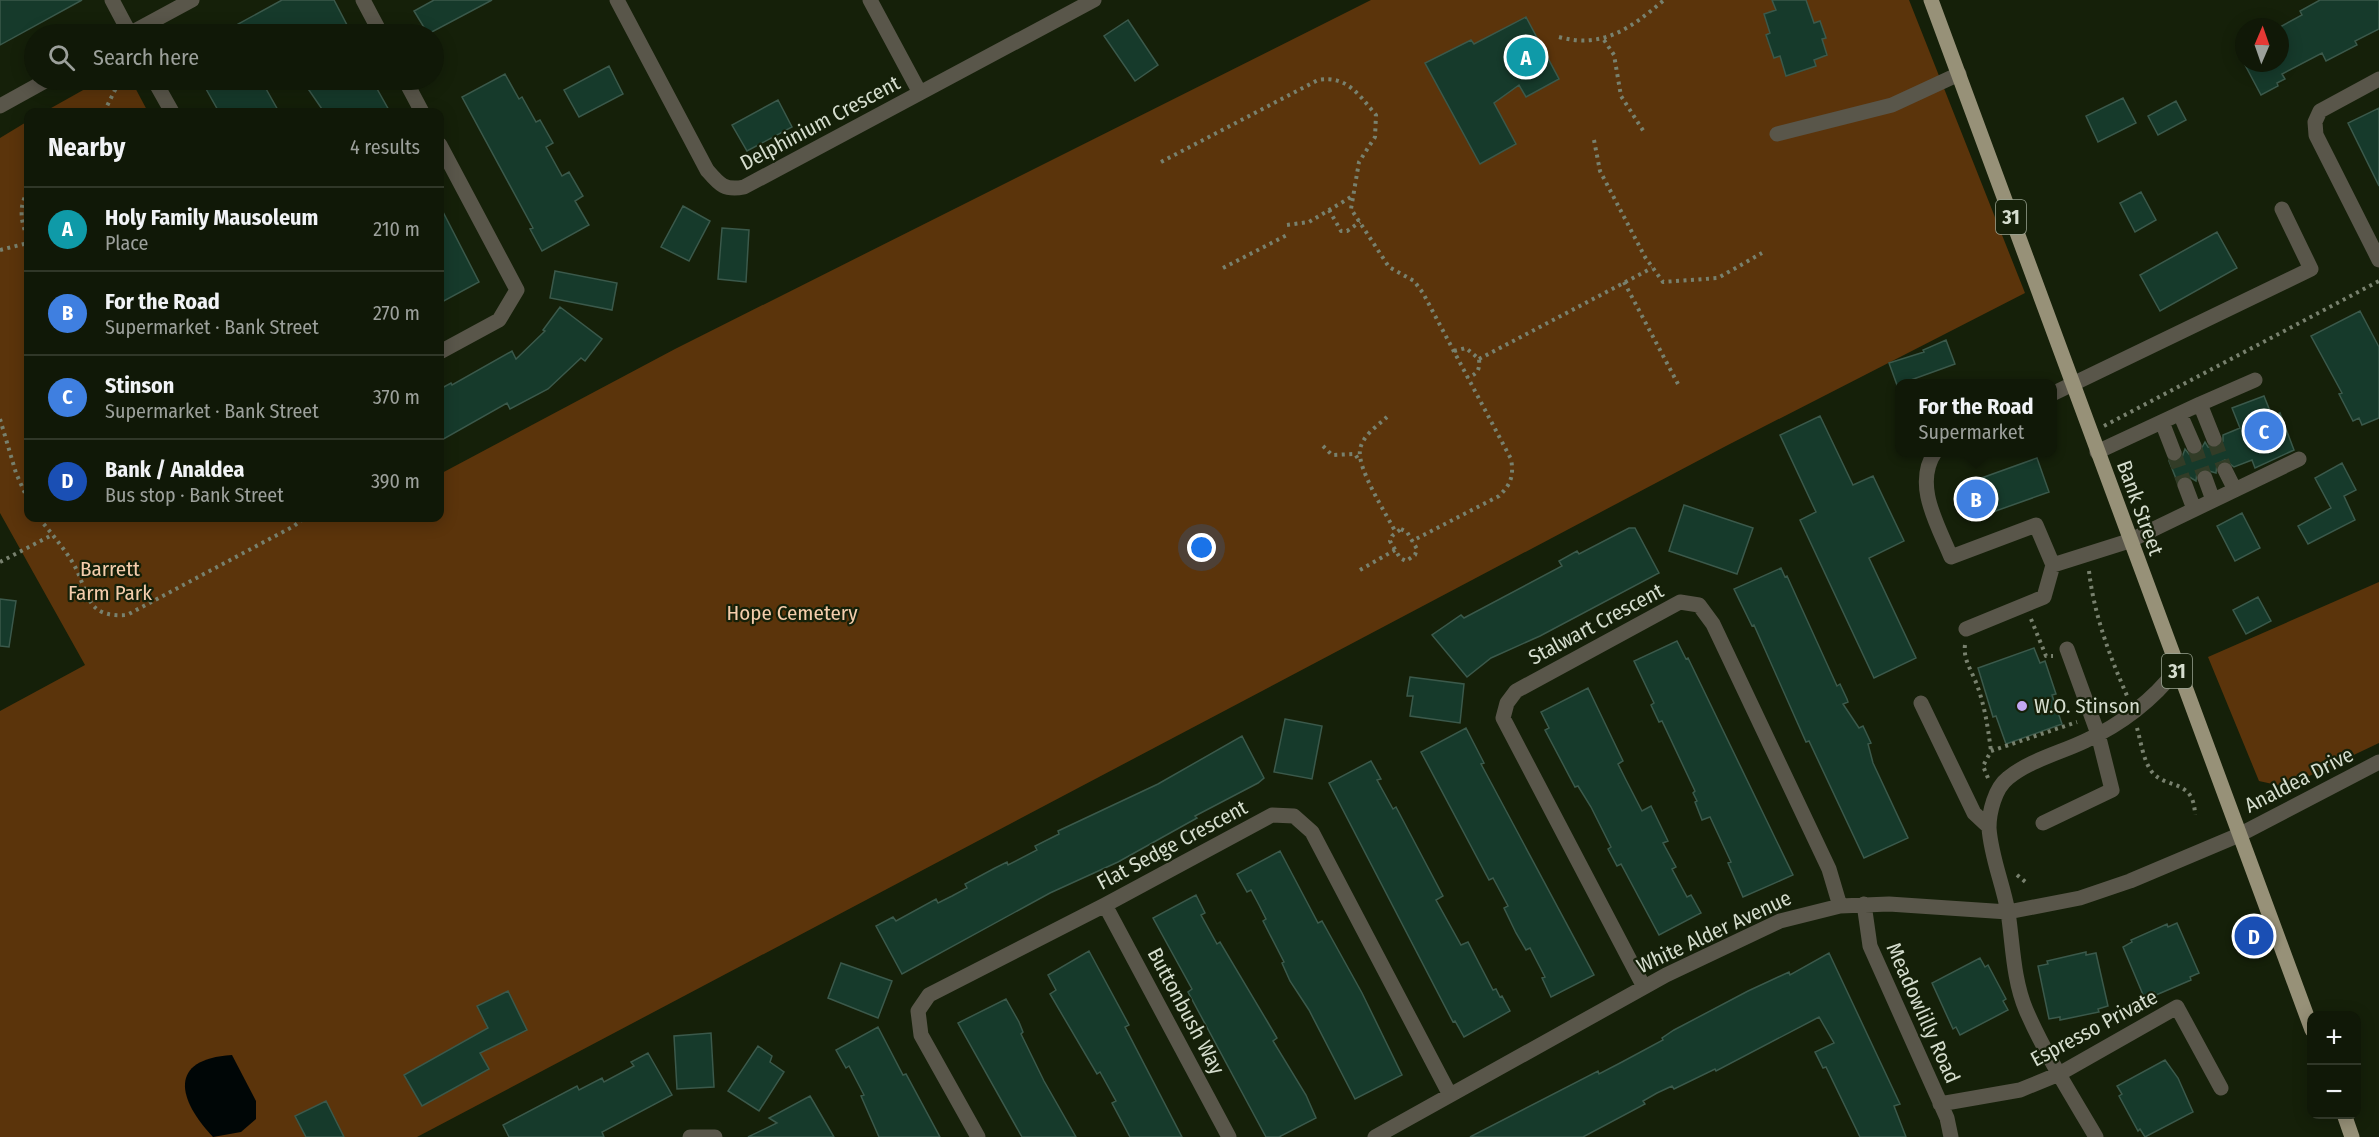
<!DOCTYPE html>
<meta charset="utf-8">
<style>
body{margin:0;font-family:"Fira Sans Condensed",sans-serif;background:#1e2515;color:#f1f3f6}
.controls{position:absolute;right:18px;bottom:18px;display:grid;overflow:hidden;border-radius:12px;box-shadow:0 3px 15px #0003}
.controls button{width:54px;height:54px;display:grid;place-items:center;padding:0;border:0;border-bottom:2px solid #303728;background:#101807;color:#f1f3f6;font:30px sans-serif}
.compass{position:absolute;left:2235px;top:18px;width:54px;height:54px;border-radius:50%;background:#101807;box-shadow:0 3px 15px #0003;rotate:2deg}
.you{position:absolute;left:1202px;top:548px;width:21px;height:21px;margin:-15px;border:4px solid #fff;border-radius:50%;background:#1a73e8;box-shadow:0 0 0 9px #1a73e833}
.badge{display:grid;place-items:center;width:39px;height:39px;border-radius:50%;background:#2563eb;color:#fff;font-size:20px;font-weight:700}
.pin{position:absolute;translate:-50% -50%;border:3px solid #fff;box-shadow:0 2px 6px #0006}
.popup{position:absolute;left:1895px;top:379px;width:162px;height:78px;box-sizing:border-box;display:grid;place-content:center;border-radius:12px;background:#101807;filter:drop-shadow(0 2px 4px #0005);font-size:20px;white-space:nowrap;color:#9ca09b}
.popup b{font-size:22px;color:#f1f3f6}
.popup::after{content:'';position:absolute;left:50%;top:100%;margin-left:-12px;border:12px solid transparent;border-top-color:#101807}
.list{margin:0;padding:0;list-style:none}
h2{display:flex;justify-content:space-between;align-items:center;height:78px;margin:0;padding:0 24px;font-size:26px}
h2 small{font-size:20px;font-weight:400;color:#9ca09b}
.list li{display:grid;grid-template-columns:39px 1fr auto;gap:18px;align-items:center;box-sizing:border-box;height:84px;padding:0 24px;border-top:2px solid #303728}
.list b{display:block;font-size:22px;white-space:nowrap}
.list p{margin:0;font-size:20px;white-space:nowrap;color:#9ca09b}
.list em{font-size:20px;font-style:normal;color:#9ca09b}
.icon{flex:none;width:33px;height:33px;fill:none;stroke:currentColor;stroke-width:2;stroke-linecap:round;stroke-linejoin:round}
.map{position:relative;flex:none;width:2379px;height:1137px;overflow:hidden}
.search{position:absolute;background:#101807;box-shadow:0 3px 15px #0003;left:24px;top:24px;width:420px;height:66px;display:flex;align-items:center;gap:15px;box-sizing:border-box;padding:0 21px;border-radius:33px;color:#9ca09b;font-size:22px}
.panel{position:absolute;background:#101807;box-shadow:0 3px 15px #0003;left:24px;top:108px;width:420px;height:414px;border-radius:12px}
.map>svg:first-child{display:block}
.green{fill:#5b340b}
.water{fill:#000606}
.building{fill:#163a2b;stroke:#3b594b;stroke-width:1.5}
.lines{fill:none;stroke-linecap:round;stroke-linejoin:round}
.minor-tunnel{stroke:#323c27;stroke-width:15;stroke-dasharray:15 8;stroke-linecap:butt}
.path{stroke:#78816e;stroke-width:4;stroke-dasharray:3 4.5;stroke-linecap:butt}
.minor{stroke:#59564a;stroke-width:15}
.major{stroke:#979178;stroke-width:15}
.poi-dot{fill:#c3a7f2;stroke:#152009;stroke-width:2}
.labels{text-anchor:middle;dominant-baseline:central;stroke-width:4.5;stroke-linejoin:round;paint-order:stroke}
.shield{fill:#152009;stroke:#9ba493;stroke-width:1.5}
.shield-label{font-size:20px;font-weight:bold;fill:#d5ddce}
.street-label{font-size:21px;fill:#d5ddce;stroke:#152009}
.park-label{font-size:21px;fill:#f4cdac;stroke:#152009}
.poi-label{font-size:21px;fill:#d5ddce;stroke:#152009;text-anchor:start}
</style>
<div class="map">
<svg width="2379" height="1137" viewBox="0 0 2379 1137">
<rect width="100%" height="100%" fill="#152009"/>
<path class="green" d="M1371,0H1909L2025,293L1726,446L417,1137H0V711L85,665L0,513V138L28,121V518H351L352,520L357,518H440V474L675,349Z
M101,80H131L148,112H44Z
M2379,582V743L2286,787L2259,781L2208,657Z"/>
<path class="water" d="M232,1055L256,1101V1119L241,1132L213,1137C178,1100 167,1059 232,1055Z"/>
<path class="building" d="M0,0H82L0,45Z
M282,0H334L347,25L331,34H220Z
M434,0H492L428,34L414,11Z
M1772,0H1806L1814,23L1820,21L1826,38L1822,39L1827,55L1814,60L1816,66L1786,76L1780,56L1774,58L1766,35L1770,33L1764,14L1776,10Z
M2320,0H2379V29L2355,41L2357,45L2326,61L2322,53L2282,74L2285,79L2277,83L2278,86L2261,95L2244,63H2280V27L2302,15L2300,11Z
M1526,17L1559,79L1526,97L1519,85L1494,103L1516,144L1480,164L1425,63L1471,40L1474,44Z
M1128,20L1158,65L1135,81L1104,36Z
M609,66L623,94L579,117L564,90Z
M505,74L519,99L522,97L536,122L540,120L553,143L546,147L562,176L569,172L583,196L575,201L589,225L542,251L530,229L533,228L462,97Z
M201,80H261L279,112H219Z
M302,80H372L390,112H324Z
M2123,98L2136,123L2098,142L2086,116Z
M778,100L792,127L747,151L732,125Z
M2176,101L2186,120L2158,135L2148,116Z
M2379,108V186L2348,123Z
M2141,192L2156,220L2135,232L2120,203Z
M440,206L479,282L440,303Z
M683,206L710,221L689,261L661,247Z
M722,228L749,230L746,282L718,279Z
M2217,232L2237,268L2160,311L2140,275Z
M555,271L617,283L612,310L550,298Z
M560,307L602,339L585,361L581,358L548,389L510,409L507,403L440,441V389L451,383L452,385L512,351L516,359L545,331L543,330Z
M2360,311L2379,347V418L2362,425L2359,418L2353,421L2339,394L2342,393L2311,336Z
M1946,340L1955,364L1897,385L1889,363L1924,352L1923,350Z
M2264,396L2272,416L2280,413L2294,450L2255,468L2252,460L2234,467L2225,460L2217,464L2216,473L2202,469L2197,472L2196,481L2186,475L2177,481L2169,461L2181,460L2185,449L2189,454L2198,455L2205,442L2208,447L2218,448L2223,441V435L2240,428L2232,408Z
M1820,416L1853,485L1873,476L1904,541L1869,558L1916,658L1874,678L1800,520L1816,512L1780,435Z
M2037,458L2049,492L1976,518L1962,485Z
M2342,463L2356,490L2344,496L2355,520L2308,544L2298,526L2331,508L2315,478Z
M1684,505L1753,528L1737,574L1669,551Z
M2242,513L2260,548L2235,561L2217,526Z
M1629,528H1635L1659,573L1540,636L1491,658L1467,677L1432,635L1461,615L1464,618L1562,566L1559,561L1577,551L1579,554Z
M1781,568L1785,577L1787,576L1837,686L1840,684L1847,699L1848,702L1843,704L1859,728L1863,726L1871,743L1868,744L1873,763L1908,838L1864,858L1809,741L1806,742L1754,625L1752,626L1734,589Z
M2258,597L2271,621L2246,634L2233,610Z
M0,599L16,601L9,647L0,646Z
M1677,641L1686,659L1688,658L1793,875L1743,897L1728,863L1731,862L1710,817L1702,820L1695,802L1697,801L1693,793L1695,791L1662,721L1659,722L1651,705L1654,703L1634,661Z
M2034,648L2040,663L2045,661L2056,694L2052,695L2062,724L2006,744L1996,716L1993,717L1978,668Z
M1410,677L1464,684L1460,723L1410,716L1413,696H1407Z
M1588,688L1623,761L1618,764L1626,780L1642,811L1651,806L1668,841L1663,843L1676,867L1672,869L1687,897L1691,895L1701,913L1659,935L1621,864L1617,866L1608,849L1611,847L1591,807L1578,786L1575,787L1545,730L1549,728L1541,712Z
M1285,719L1322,726L1312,779L1274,772Z
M1466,728L1484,763L1481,764L1594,975L1551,997L1542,978L1545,977L1530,948L1526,950L1516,933L1504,908L1508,906L1500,891L1493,878L1489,880L1421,752Z
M1242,736L1264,778L1258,783L1195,816L1197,818L1118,862L1050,893L902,974L876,926L893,917L896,921L936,899L938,903L952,896L967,888L965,884L995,868L1007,862L1008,865L1037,850L1035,846L1059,834L1058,831L1158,784Z
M1371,761L1381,779L1377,780L1393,809L1396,807L1443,896L1436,900L1461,945L1468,942L1493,990L1496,989L1500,997L1502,996L1510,1011L1464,1037L1455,1021L1453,1022L1329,783Z
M1280,851L1318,923L1322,921L1362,993L1402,1075L1355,1099L1309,1010L1290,981L1282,963L1284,962L1263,921L1266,919L1259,905L1251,890L1247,892L1237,874Z
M1196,895L1205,913L1201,915L1217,944L1220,942L1267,1021L1277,1038L1273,1041L1306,1095L1316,1118L1279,1137H1266L1188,992L1192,989L1153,918Z
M2177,923L2199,973L2190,977L2191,980L2156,995L2154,992L2144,997L2123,947L2132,942L2131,940L2167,924L2168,927Z
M1089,951L1129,1025L1125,1027L1182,1137H1130L1112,1103L1116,1101L1100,1072L1097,1074L1050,994L1056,990L1048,975Z
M2086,952V955L2096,953L2108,1006L2098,1009L2099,1012L2060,1020V1017L2049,1019L2038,966L2048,964L2047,961Z
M1829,953L1900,1104L1894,1106L1906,1137H1860L1826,1067L1823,1068L1815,1052L1834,1043L1819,1017L1716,1071L1715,1069L1674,1089L1672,1086L1657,1093L1643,1101L1645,1104L1583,1137H1470L1598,1071L1599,1074L1622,1062L1663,1040L1662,1038L1674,1030L1748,991L1789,972L1790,975Z
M1980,958L1985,967L1988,965L2006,999L2003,1001L2008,1010L1960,1035L1956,1027L1953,1029L1932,983Z
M841,963L892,981L878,1018L828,998Z
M508,991L527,1030L480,1053L489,1069L422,1106L404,1075L488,1028L477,1006Z
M1006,999L1019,1022L1023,1032L1021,1034L1044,1081L1076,1137H1022L958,1023Z
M878,1027L903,1075L906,1074L940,1137H879L861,1096L864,1095L849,1066L846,1068L836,1050Z
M711,1033L714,1087L677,1089L674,1036Z
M758,1046L772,1056L770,1062L784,1072L759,1111L728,1091Z
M648,1053L672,1095L602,1132L604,1137H509L503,1125L577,1086L579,1090L602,1078L604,1082L634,1066L631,1062Z
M2165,1060L2178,1078L2193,1112L2145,1137L2140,1129L2138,1131L2119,1096L2122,1094L2117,1086Z
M810,1096L834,1137H748L777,1123L769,1118Z
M326,1101L344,1137H306L295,1116Z"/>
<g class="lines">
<path class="minor-tunnel" d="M2214,439L2225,470
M2194,446L2205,478
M2174,453L2185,485"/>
<path class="path" d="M1559,37C1603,49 1631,28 1664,0
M1604,40L1614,55L1621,96L1644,132
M104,112L120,80
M1594,140L1600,171L1645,257L1663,282L1718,278L1762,253
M1161,162L1318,80C1347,75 1359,95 1376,115L1375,137L1359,162L1351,209L1389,267L1414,281L1423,293L1511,459C1514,476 1511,484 1499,496L1412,541
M28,191C18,207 21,222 28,239
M1329,210L1341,231H1347L1360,222
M1287,225L1309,222L1351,197
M0,250L28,243
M1223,268L1287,235
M1624,282L1678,384
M1454,351L1466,348L1479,359C1480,369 1478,374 1468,377
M1479,359L1652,268
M1387,417C1377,426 1362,436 1360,450C1357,469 1387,515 1396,533
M0,419L16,473L28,500
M2104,426L2379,281
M1323,446L1332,455L1355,454L1360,462
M39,518C51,533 63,547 73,563C90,593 84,618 127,615L294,526L304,518
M1401,529L1407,532L1417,549L1415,555L1406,561L1400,558L1390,541L1392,536Z
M0,562L52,535
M1360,570L1395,550
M2089,571C2094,615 2110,657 2128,698
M2031,619L2046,656H2053
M1965,645C1963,660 1972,671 1977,685C1985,707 1988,728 1991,751
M2137,728C2141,742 2143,760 2152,772C2167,790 2194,778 2195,815
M1988,778L1983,766L1991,751L2077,722
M2017,875L2028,884"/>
<path class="minor" d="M112,0L130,34
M363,0L381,34
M617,0L707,170C719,184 724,191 744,187L1094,0
M870,0L920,93
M129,34L192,0
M2379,79L2320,111L2315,122L2316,135L2379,260
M154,80L172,112
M405,80L422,112
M0,106L47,80
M1777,134L1892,105L1959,74
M440,145L517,290L499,320L440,352
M2052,394L2311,269L2282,209
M2180,414L2194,446
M2162,422L2174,453
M2214,439L2200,404L2255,380
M1935,452C1913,485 1938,525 1951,557L2036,525L2053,565
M2097,452L2200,404
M2225,470L2235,490
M2205,478L2213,500
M2185,485L2194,509
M1966,629L2044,597L2053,565L2129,541L2299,459
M1921,703L1974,813L1989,827
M2043,823L2112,790L2098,734L2067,649
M1864,904L1870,946L1947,1118L1951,1137
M1105,905L1229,1137
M1644,987L1503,718L1507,703L1516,691L1680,602L1699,605L1713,624L1829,869L1840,906
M1940,1104L2020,1090L2059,1074L2177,1007L2221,1088
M690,1137H715
M978,1137L921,1035L918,1011L929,995L1105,905L1272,815L1294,816L1312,832L1450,1095
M1375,1137L1666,975L1780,921L1840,906L1889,904L2008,912L2080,898L2130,881L2239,835L2379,762
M2096,1137C2072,1096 2045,1054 2026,1010C2013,979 2013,945 2008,912C2003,884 1991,857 1989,828C1989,812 1995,788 2008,778C2030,760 2060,753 2085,741C2122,724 2152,701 2177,669"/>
<path class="major" d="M1931,0L2312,1030
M2344,1114L2352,1137"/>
</g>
<circle class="poi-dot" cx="2022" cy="706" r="6"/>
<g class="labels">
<g class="shield">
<rect x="1996" y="200" width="30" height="34" rx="4.5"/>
<rect x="2162" y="654" width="30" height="34" rx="4.5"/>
</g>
<g class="shield-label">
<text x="2011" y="217">31</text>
<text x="2177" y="671">31</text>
</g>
<g class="street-label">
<text transform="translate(820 123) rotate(-28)">Delphinium Crescent</text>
<text transform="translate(2140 508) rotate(70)">Bank Street</text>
<text transform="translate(1596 624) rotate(-28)">Stalwart Crescent</text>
<text transform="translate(2299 780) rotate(-27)">Analdea Drive</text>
<text transform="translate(1172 845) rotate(-28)">Flat Sedge Crescent</text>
<text transform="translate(1714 932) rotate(-25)">White Alder Avenue</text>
<text transform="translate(1186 1011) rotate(62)">Buttonbush Way</text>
<text transform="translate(1923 1013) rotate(66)">Meadowlilly Road</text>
<text transform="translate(2094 1028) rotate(-28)">Espresso Private</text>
</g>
<g class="park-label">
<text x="110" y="569">Barrett<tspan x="110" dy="24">Farm Park</tspan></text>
<text x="792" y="613">Hope Cemetery</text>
</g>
<g class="poi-label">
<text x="2034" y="706">W.O. Stinson</text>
</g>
</g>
</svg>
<div class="controls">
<button>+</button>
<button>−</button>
</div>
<svg class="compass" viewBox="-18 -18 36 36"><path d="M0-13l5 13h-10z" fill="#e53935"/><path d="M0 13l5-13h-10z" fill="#9ca09b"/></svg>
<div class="you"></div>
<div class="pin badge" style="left:1526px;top:57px;background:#0f9aa8">A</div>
<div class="pin badge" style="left:1976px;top:499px;background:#3f7fe0">B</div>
<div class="popup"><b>For the Road</b>Supermarket</div>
<div class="pin badge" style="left:2264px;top:431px;background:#3f7fe0">C</div>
<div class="pin badge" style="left:2254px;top:936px;background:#1a4fb4">D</div>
<div class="search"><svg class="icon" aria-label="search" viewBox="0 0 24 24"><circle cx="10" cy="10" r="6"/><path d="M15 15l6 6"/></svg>Search here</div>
<section class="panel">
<h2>Nearby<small>4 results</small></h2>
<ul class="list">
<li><span class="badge" style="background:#0f9aa8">A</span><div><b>Holy Family Mausoleum</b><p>Place</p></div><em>210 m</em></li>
<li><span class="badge" style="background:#3f7fe0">B</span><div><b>For the Road</b><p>Supermarket · Bank Street</p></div><em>270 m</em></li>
<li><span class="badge" style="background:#3f7fe0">C</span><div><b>Stinson</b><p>Supermarket · Bank Street</p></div><em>370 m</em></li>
<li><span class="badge" style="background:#1a4fb4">D</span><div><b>Bank / Analdea</b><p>Bus stop · Bank Street</p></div><em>390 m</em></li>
</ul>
</section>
</div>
